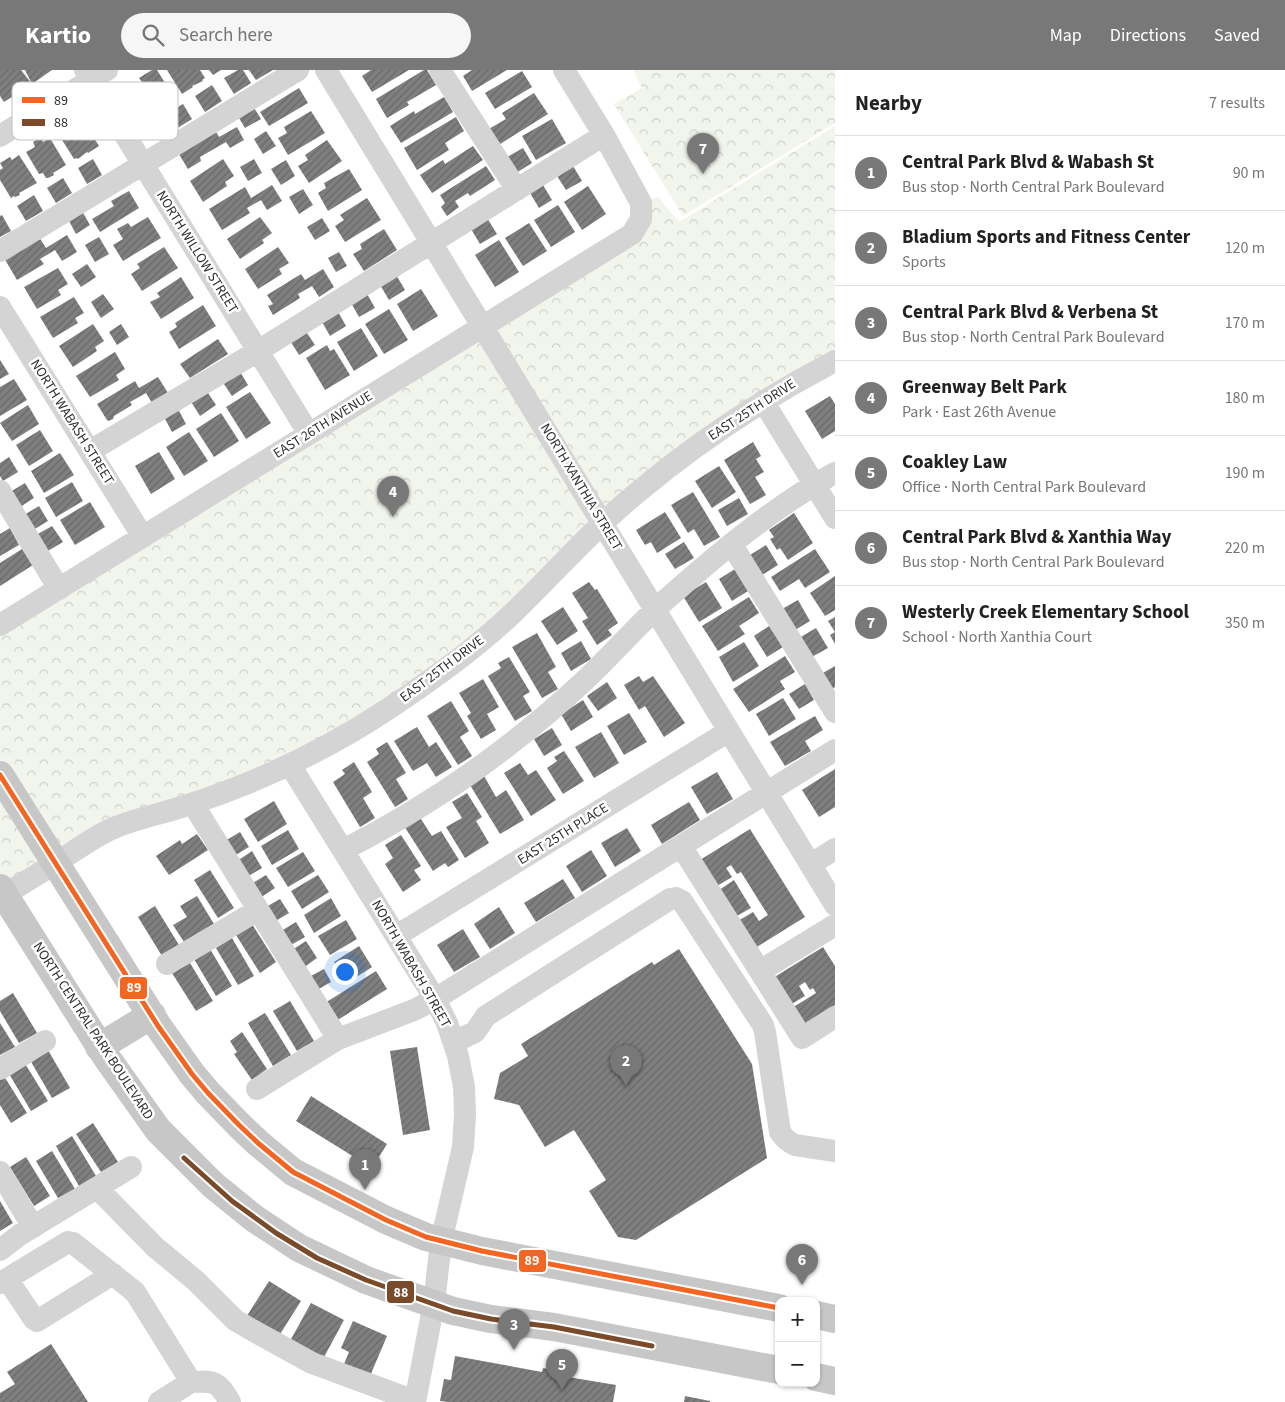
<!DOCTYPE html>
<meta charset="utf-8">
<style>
body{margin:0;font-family:"Source Sans 3",sans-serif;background:#f6f6f6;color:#222}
.controls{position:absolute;right:15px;bottom:15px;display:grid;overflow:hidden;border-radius:10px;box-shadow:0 1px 4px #0004}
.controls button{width:45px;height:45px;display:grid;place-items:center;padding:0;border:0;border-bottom:1px solid #e0e0e0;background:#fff;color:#222;font:25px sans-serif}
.you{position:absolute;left:344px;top:901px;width:18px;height:18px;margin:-12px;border:4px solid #fff;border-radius:50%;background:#1a73e8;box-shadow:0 0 0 8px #1a73e833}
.badge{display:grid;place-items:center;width:32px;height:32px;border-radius:50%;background:#787878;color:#fff;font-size:16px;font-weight:700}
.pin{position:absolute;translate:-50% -41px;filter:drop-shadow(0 1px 2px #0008)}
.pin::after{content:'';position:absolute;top:26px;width:18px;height:15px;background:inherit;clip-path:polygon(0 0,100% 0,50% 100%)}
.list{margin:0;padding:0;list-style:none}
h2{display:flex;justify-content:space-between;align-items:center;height:65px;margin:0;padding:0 20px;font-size:21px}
h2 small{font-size:16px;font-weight:400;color:#767676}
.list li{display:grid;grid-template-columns:32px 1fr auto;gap:15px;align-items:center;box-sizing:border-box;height:75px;padding:0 20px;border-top:1px solid #e0e0e0}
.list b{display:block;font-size:19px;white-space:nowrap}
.list p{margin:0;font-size:16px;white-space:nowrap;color:#767676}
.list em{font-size:16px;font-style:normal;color:#767676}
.icon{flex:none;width:28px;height:28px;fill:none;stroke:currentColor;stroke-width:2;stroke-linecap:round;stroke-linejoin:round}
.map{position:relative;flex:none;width:835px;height:1332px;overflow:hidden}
header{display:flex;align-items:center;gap:30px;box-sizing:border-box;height:70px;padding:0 25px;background:#787878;color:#fff}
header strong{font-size:24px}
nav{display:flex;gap:28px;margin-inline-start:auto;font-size:18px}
.search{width:350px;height:45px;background:#f6f6f6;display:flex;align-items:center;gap:12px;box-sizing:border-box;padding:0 18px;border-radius:28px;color:#767676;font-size:19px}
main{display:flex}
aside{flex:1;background:#fff}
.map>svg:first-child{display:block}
.park{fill:url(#park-crowns)}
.building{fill:url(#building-hatch)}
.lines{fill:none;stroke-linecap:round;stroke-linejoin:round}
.minor{stroke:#d4d4d4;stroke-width:22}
.major{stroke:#c7c7c7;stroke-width:28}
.bus-1-casing{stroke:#fff;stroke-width:9}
.bus-2-casing{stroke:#fff;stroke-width:9}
.bus-1{stroke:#f26522;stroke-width:5}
.bus-2{stroke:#7a4b2a;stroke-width:5}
.labels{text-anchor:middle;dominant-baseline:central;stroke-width:5;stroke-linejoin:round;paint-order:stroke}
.street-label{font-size:14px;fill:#2f2f2f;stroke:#fff}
.key{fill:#fff;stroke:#c1c1c1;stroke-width:1}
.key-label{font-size:14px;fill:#2f2f2f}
.line-badge{stroke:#fff;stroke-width:2}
.badge-label{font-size:14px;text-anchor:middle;font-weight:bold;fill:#fff}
</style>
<header>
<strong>Kartio</strong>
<div class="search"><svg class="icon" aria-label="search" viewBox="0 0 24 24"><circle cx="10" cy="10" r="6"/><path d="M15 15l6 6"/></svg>Search here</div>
<nav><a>Map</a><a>Directions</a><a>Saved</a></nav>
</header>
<main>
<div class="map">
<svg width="835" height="1332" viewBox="0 0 835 1332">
<defs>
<pattern id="park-crowns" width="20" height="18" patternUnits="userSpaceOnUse" patternTransform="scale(1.25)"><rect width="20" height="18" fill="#f1f5ec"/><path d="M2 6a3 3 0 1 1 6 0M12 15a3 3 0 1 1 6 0" fill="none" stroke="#cfd2cb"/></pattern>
<pattern id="building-hatch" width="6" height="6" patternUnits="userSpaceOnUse" patternTransform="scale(1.25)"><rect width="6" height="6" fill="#7f7f7f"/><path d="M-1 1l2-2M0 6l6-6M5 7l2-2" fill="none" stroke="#686868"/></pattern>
</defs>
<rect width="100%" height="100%" fill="#fff"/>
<path class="park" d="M635,0H835V53L683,146L614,34L642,18L634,1Z
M835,56V291L763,331L387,640L139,750L0,828V555L632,164L641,133L658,127L679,152Z"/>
<path class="building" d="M0,0H21L32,14L4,32L0,26Z
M25,0H52L32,14Z
M152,0H157L175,29L156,43L155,41L153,43L150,37L147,39L134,17L142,12L139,8Z
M167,0H200L205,8L202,10L203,11L192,16L193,17L182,24Z
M209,0H221L213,5Z
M238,0H243L251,13L234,24L224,8Z
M249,0H273L256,10Z
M371,0H409L372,22L362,6Z
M424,0H427L436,15L407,32L409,35L387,48L376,29Z
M472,0H507L472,21L463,6Z
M522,1L532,17L495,39L485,23Z
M212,15L222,31L205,42L195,26Z
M299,18L308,33L269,56L260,42Z
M534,23L548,44L497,76L487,60L506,49L502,43Z
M444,27L453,42L401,73L390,56L414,41L415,44Z
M251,33L261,49L245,58L236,43Z
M183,34L192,49L176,59L167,44Z
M311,41L325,63L288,85L278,68L287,63L284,57Z
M456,47L464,61L445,73L449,80L417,100L404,78Z
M82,48L99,76L88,83L87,82L78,89L77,88L74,89L59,65L67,59L65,55L73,50L74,52Z
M552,49L566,73L536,90L522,66Z
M237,57L244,70L230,78L226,72L200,87L201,91L188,99L177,81L215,60L219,67Z
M266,61L276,76L263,84L254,69Z
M41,67L43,72L50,68L66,95L53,103L54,105L48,108H46L43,103L39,104L26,82L35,77L33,72Z
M327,70L342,91L309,113L298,96L308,90L305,85Z
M473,76L483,90L432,123L420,105L443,90L445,94Z
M523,78L532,93L516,103L507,87Z
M19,85L37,113L19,123L20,125L15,127L14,126L11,128L0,110V100L3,98L0,93L10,87L12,90Z
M93,89L102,105L87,114L78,98Z
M223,89L234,106L225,112L227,116L203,132L190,111Z
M254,89L262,103L248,111L240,97Z
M286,90L295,106L281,115L271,99Z
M486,96L495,110L470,126L468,123L455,131L459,137L447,146L441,137L445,133L440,125Z
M573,96L582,111L566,120L557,106Z
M349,99L362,120L328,141L318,123L326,118L324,113Z
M63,108L72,123L56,133L47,118Z
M272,115L282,131L267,140L261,130L247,138L250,143L222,160L209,139L245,117L251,128Z
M543,115L552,130L539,138L530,123Z
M588,116L606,144L582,160L564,132Z
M303,119L313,135L299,144L289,127Z
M129,121L139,138L100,162L92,149L114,136L111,131Z
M34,125L43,141L26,151L17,136Z
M367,128L381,150L345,172L335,156L344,150L340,145Z
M558,135L575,162L551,177L534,150Z
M82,141L90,155L76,164L68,149Z
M2,145L11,161L0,167V146Z
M148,147L161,168L123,191L113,175L123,169L117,159L128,153L131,157Z
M260,147L272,163L262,170L264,173L240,189L227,169Z
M322,148L330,161L315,170L307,157Z
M487,148L497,164L480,174L471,159Z
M529,153L547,181L523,196L505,168Z
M384,159L397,180L364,201L353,184L362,179L360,174Z
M67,165L77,182L62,191L55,180L40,189L44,194L17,210L4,188L39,167L46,178Z
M99,167L109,184L95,192L85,175Z
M499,170L519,202L495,217L475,185Z
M164,177L178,198L142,221L131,204L140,198L137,194Z
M278,177L289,193L279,199L282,204L258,219L245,199Z
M339,182L347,196L336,202L328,188Z
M87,194L96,207L81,217L72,204Z
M58,198L68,214L58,220L61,225L37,239L24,217Z
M323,199L334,217L319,227L312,216L298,224L300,228L273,245L268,236L273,234L267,225L301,204L305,210Z
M395,203L405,220L389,230L379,213Z
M181,207L194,228L161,249L150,232L160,227L157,223Z
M421,219L438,246L413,261L397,234Z
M366,222L375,238L359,247L350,231Z
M103,224L114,239L101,248L91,232Z
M74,227L84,243L75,248L78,253L53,268L40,247Z
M203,235L216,256L179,279L169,262L177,257L175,253Z
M389,239L408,270L384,284L365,254Z
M337,240L346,256L330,266L321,250Z
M93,254L104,271L95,277L97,281L73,297L59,276Z
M121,254L129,267L117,275L109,262Z
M361,258L378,286L354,301L337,272Z
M305,260L315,275L299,285L289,269Z
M218,269L228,284L190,308L180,294Z
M327,275L330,281L334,279L350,305L325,320L306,288Z
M115,282L125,299L116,305L119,310L90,327L76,306Z
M0,290L9,304L0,309Z
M239,300L248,315L232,326L222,311Z
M158,307L168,323L152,333L146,323L130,332L132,335L114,346L113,349L109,351L107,350L97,334L135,311L139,318Z
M14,309L27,330L0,346V317Z
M206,320L216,335L200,346L190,330Z
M250,322L271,353L246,369L226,337Z
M830,326L835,334V361L822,369L805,341Z
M28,335L39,354L12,371L0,353Z
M178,339L186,354L172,362L164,347Z
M221,343L239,371L214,387L196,359Z
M40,360L53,381L29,396L16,375Z
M189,362L208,391L184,406L166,377Z
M753,372L761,386L756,389L764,402L755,407L766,425L750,434L724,390Z
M159,382L175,409L151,424L135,396Z
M60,383L74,405L44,423L31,401Z
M9,387L18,402L3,411L0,406V393Z
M719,396L736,422L712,438L695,411Z
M72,412L83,431L56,447L45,428Z
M25,413L34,428L20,437L10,422Z
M693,422L720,467L704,476L694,459L688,463L671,435Z
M739,428L748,444L727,456L718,440Z
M90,432L105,457L75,475L60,450Z
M39,436L48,451L33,460L24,445Z
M665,442L681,468L657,483L651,472L645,475L636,460Z
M794,443L813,473L788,490L780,478L777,480L770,469L774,467L769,460Z
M52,456L63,472L46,482L36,465Z
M10,458L19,475L0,486V464Z
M684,472L694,488L675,499L665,484Z
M766,475L778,495L762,505L750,485Z
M22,479L33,495L0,516V493Z
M815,479L830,502L805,518L799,509L780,521L771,507Z
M735,499L748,521L732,531L719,509Z
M835,506V540L825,546L810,523Z
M589,512L595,520L597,519L618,553L608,560L612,565L597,575L582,551L588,548L572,523Z
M706,512L722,538L699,552L683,526Z
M749,527L759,543L739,556L745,564L718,581L702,556Z
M798,530L810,551L795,560L782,539Z
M563,537L578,561L557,575L541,551Z
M835,547V574L830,565L835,562L828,551Z
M769,556L783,577L767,587L754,566Z
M816,558L828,578L810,588L799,568Z
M537,563L556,597L548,602L558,619L542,628L512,577Z
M581,571L591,589L571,601L561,583Z
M744,572L759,596L733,612L719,587Z
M785,586L795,602L780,611L785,619L749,642L733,619Z
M509,587L530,622L523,626L532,641L515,651L488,606L501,598L498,593Z
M835,596V617L831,620L821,604Z
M639,606L643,612L653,606L685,653L664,667L645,636L639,640L624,615Z
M483,609L499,637L487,644L496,660L481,669L467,646L471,643L459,623Z
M607,612L617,628L598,641L587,626Z
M805,614L814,630L799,639L789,624Z
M783,628L796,649L769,666L756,644Z
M583,630L593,647L571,661L561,644Z
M451,631L469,661L460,667L472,686L458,695L427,646Z
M629,643L647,672L624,685L607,656Z
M815,646L823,660L805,671L811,681L785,696L770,672Z
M417,657L429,677L436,672L452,697L436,707L427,693L413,701L394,671Z
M552,658L562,675L544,686L534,669Z
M601,662L619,693L594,708L575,677Z
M387,672L406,703L396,709L408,729L395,737L367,692L379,684L376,679Z
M564,681L584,711L563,724L547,698L557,691L554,687Z
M354,692L372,722L363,728L375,748L360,757L333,712L345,704L342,700Z
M520,693L528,705L536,700L556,730L531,746L504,703Z
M835,699V737L819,747L802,720Z
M717,702L733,729L707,744L691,717Z
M484,706L496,727L506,720L524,750L500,764L470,715Z
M467,723L482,747L476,751L489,773L465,788L446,757L462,748L452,732Z
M274,731L287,754L258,772L244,749Z
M689,732L700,750L662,774L651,755Z
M419,746L432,766L441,761L459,790L448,797L445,793L433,801L404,756Z
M627,758L641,781L615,797L601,773Z
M750,759L805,847L755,878L738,851L753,842L759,851L768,845L741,802L737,804L731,795L726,798L732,807L717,816L700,790Z
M288,760L299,779L272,795L261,776Z
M240,762L249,777L234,786L225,771Z
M197,764L208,780L169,805L156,786L180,770L182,774Z
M401,765L421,796L414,800L421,810L403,822L385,794L393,788L385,775Z
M591,780L607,806L582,822L566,796Z
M252,781L262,798L247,807L237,791Z
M303,782L315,801L288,817L276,798Z
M210,800L234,838L218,848L194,810Z
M266,805L275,818L260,828L251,814Z
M318,805L329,822L302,839L291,821Z
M563,809L575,828L536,852L524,833Z
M734,810L751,838L735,847L719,820Z
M197,826L214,854L184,872L173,855L187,847L180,836Z
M331,828L341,846L314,863L304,845Z
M280,829L289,843L274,852L266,837Z
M155,836L179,875L162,886L138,847Z
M499,837L515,863L490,879L474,854Z
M346,850L357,869L330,885L318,866Z
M296,852L305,867L289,876L281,861Z
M252,854L276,892L260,903L236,865Z
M463,859L480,887L454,902L437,875Z
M232,868L254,906L238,915L216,878Z
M306,871L317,888L303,898L292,880Z
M359,876L372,897L347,913L334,892Z
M823,877L835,896V935L803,955L792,938L816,923L813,918L810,920L805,912L799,916L805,926L790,935L773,908Z
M210,879L232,916L216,926L194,889Z
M679,879L752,994L767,1088L636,1170L618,1167L589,1121L606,1110L574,1060L545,1077L519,1035L494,1029L500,1003L528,986L521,974L652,892L654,895Z
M190,893L213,931L196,941L172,903Z
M324,899L331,912L317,920L309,907Z
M376,901L387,919L336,951L325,933Z
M13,923L37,963L19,973L0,941V931Z
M290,931L314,971L297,981L273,941Z
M265,943L291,985L273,996L248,953Z
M0,953L15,977L0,985Z
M242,962L267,999L252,1010L234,984L237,982L230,971Z
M417,977L430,1060L403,1065L390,981Z
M48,980L70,1018L52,1028L30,990Z
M24,992L48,1031L31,1041L8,1002Z
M4,1006L27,1043L11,1053L0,1035V1008Z
M311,1026L387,1074L372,1098L296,1051Z
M93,1053L118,1092L101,1102L76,1064Z
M72,1066L96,1106L79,1116L56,1076Z
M52,1081L75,1119L58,1128L36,1091Z
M26,1087L50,1126L34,1136L10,1097Z
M0,1131L13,1153L0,1161Z
M269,1211L301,1231L277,1269L245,1249Z
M311,1233L344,1250L323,1289L290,1271Z
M353,1251L387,1266L370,1306L344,1294L349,1282L341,1278Z
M51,1274L88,1332H0V1323L15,1314L7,1302Z
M455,1286L542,1302L543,1298L569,1303L568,1307L616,1315L613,1332H448L440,1331L444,1309L451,1310Z
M685,1326L710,1331V1332H684Z"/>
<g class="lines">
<path class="minor" d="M85,0L309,364
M326,0L835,835
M440,0L517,120
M0,66L107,0
M0,181L298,0
M0,237L143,467
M763,331L835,448
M90,381L258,281L604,65
M0,421L59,519
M732,475L835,642
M0,555L632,164L641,149V133L604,65L564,0
M290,695L435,929L447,953L458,986L464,1017L465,1044L463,1077L441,1172L434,1233L415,1332
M193,734L338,969
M681,776L802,968L835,947
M343,780C430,736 512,678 583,612C613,584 639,553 669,527C720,482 775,436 835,403
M811,794L835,779
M0,828C18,816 37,805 56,793C75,781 94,766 116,757C139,748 164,743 188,735C259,712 326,680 388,639C432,610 477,578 515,541C556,501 594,458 638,422C700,370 764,328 835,291
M396,866L729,661
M167,894L258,840
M760,901L835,855
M454,972L475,962L486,946L670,829L676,828L682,831L763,955L765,962L780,1062C784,1068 788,1072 795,1075L835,1081
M0,999L45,971
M257,1019L338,969L414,940L435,929L835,680
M0,1102L33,1157
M97,1118L155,1177L196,1211L235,1250L252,1260L312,1293L415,1331
M0,1180L21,1164L131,1097
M7,1209L34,1249L37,1251L113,1204
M0,1213L68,1172L73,1173L135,1222L191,1312L159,1332
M191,1312C215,1311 217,1310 230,1332"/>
<path class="major" d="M0,705L158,956L192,1004L208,1023L239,1055L258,1073L293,1102L386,1150L426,1167L482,1181L779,1238
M0,818L107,988L158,1060L213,1115L255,1149L299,1178L366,1210L453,1241L491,1249L554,1257L779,1300
M99,977L152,945
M816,1245L835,1249
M816,1307L835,1311"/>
<g class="bus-1-casing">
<path id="bus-1" d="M0,705L158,956L192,1004L208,1023L239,1055L258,1073L293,1102L386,1150L426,1167L482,1181L779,1238"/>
</g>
<g class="bus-2-casing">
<path id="bus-2" d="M184,1088L232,1131L276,1163L317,1188L366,1210L453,1241L491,1249L554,1257L652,1276"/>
</g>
<use href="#bus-1" class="bus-1"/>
<use href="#bus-2" class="bus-2"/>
</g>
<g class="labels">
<g class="street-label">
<text transform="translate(197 182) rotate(58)">NORTH WILLOW STREET</text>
<text transform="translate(752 340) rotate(-33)">EAST 25TH DRIVE</text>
<text transform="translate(72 352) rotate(58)">NORTH WABASH STREET</text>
<text transform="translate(323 355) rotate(-32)">EAST 26TH AVENUE</text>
<text transform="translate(581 417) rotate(59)">NORTH XANTHIA STREET</text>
<text transform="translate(442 599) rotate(-37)">EAST 25TH DRIVE</text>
<text transform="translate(563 764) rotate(-32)">EAST 25TH PLACE</text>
<text transform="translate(411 894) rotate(60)">NORTH WABASH STREET</text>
<text transform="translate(93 961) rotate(57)">NORTH CENTRAL PARK BOULEVARD</text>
</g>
</g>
<rect x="12" y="12" width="166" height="58" rx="8" class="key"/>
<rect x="22" y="27" width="23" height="6" fill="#f26522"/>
<rect x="22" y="49" width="23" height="7" fill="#7a4b2a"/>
<g class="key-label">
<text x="54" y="35">89</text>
<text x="54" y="57">88</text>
</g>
<g class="line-badge">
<rect x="119" y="906" width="29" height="24" rx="5" fill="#f26522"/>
<rect x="518" y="1179" width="29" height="24" rx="5" fill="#f26522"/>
<rect x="386" y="1210" width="29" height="24" rx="5" fill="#7a4b2a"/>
</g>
<g class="badge-label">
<text x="134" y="922">89</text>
<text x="532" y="1195">89</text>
<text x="401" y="1227">88</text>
</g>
</svg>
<div class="controls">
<button>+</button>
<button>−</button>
</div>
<div class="you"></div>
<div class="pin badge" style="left:365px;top:1120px">1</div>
<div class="pin badge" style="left:626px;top:1016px">2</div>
<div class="pin badge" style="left:514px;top:1280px">3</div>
<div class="pin badge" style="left:393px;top:447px">4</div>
<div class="pin badge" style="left:562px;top:1320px">5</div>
<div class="pin badge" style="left:802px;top:1215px">6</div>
<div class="pin badge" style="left:703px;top:104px">7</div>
</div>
<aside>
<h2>Nearby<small>7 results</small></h2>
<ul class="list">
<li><span class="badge">1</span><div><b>Central Park Blvd &amp; Wabash St</b><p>Bus stop · North Central Park Boulevard</p></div><em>90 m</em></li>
<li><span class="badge">2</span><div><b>Bladium Sports and Fitness Center</b><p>Sports</p></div><em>120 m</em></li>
<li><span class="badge">3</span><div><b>Central Park Blvd &amp; Verbena St</b><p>Bus stop · North Central Park Boulevard</p></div><em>170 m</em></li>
<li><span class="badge">4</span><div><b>Greenway Belt Park</b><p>Park · East 26th Avenue</p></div><em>180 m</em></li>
<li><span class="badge">5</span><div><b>Coakley Law</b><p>Office · North Central Park Boulevard</p></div><em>190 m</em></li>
<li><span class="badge">6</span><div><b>Central Park Blvd &amp; Xanthia Way</b><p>Bus stop · North Central Park Boulevard</p></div><em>220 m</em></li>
<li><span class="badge">7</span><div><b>Westerly Creek Elementary School</b><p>School · North Xanthia Court</p></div><em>350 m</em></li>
</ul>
</aside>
</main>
